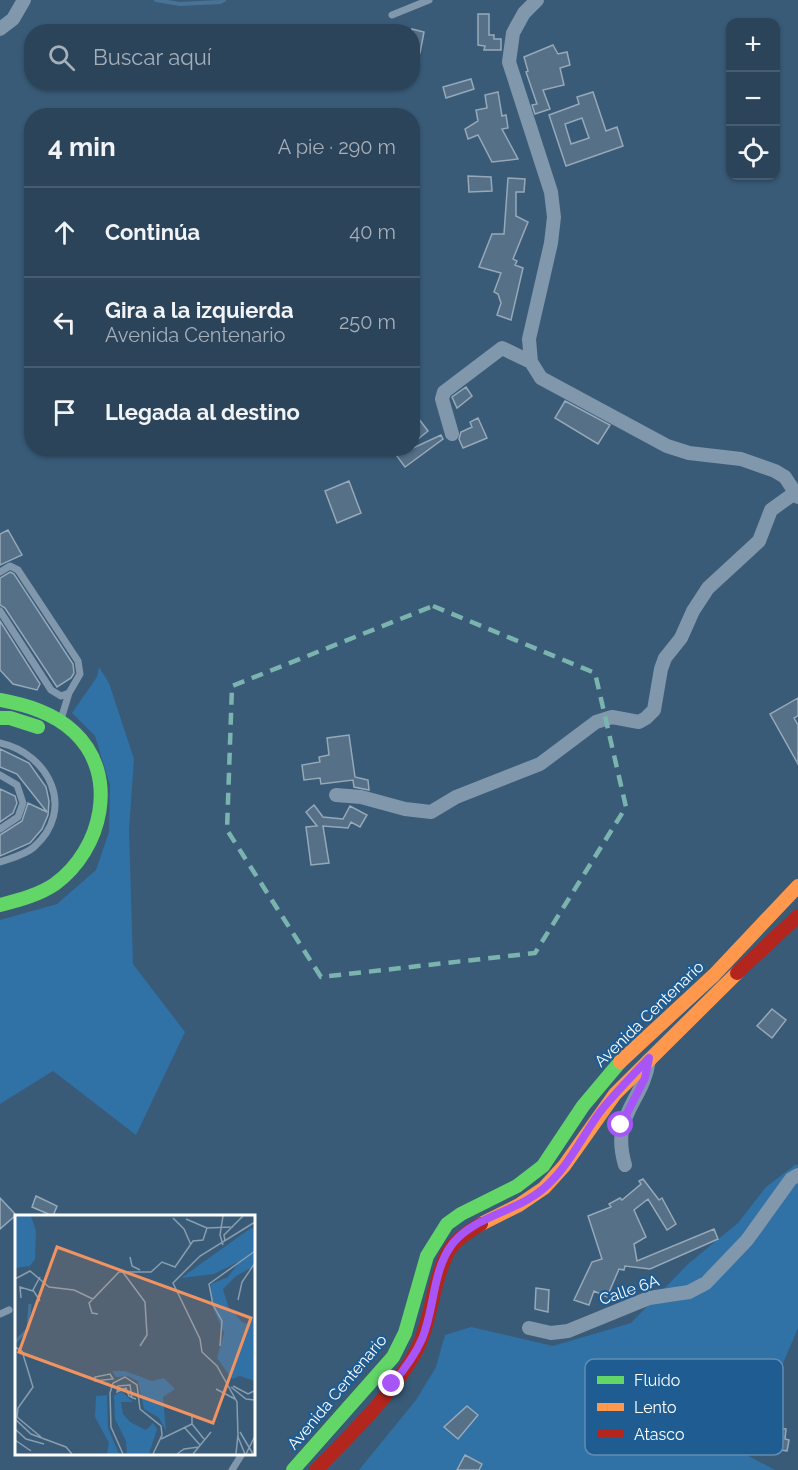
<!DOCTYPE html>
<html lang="es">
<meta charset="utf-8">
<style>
body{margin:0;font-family:Raleway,sans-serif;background:#374e63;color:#f1f3f6}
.controls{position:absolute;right:18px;top:18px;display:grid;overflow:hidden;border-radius:12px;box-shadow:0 2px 4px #0004}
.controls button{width:54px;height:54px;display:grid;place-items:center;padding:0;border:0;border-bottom:2px solid #475c70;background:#2b445a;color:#f1f3f6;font:30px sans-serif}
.stop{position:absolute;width:18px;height:18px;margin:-14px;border:4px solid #a855f7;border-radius:50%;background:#fff}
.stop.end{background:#a855f7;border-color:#fff;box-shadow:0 2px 6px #0008}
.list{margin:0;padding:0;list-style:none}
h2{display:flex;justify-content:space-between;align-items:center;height:78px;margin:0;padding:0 24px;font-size:26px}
h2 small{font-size:20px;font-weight:400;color:#a6b0bb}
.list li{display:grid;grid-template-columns:39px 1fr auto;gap:18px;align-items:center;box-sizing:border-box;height:90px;padding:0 24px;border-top:2px solid #475c70}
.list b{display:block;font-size:22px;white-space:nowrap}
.list p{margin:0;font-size:20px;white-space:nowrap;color:#a6b0bb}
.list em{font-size:20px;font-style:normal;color:#a6b0bb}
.icon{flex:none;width:33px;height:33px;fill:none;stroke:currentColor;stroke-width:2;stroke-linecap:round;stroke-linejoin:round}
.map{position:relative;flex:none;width:798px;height:1470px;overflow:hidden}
.search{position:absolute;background:#2b445a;box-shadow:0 2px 4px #0004;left:24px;top:24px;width:396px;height:66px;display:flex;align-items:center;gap:15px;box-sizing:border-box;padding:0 21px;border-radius:24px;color:#a6b0bb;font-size:22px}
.panel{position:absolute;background:#2b445a;box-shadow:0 2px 4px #0004;left:24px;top:108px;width:396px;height:348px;border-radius:24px}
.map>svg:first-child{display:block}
.green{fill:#3071a6}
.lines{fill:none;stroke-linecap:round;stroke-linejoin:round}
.stream{stroke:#487397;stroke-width:4}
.building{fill:#557087;stroke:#96a9b9;stroke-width:1.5;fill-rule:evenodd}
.lane{stroke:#8197ab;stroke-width:7}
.street{stroke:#8197ab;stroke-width:14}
.fast{stroke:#63d668;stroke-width:14}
.slow{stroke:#ff974d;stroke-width:14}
.jam{stroke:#b3261e;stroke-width:14}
.route{stroke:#a855f7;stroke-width:8}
.marked{fill:none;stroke:#7bb4af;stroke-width:4.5;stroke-dasharray:12 8;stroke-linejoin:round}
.labels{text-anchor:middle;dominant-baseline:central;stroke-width:4.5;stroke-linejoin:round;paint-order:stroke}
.street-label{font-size:16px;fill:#fff;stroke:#1f5c92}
.inset-river{fill:none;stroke:#487397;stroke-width:3}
.inset-road{fill:none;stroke:#889dae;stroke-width:1.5}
.view{fill:#f09361;fill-opacity:0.15;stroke:#f09361;stroke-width:3}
.inset-edge{fill:none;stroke:#fff;stroke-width:3}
.key{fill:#1f5c92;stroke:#628db3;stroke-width:1.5}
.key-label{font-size:16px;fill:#fff}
</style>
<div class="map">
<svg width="798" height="1470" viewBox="0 0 798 1470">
<rect width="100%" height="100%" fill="#395b78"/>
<path class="green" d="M99,667L109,683L134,759L129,830L133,964L185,1032L136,1135L53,1071L0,1104V920L57,904L96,870L109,832L110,785L95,736L72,713L97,677Z
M795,1165H798V1328L770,1394L744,1422L743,1453L775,1470H359L416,1400L436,1367L445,1335L471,1327L553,1346L631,1323L688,1264L738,1223L766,1187Z"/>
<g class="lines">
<path class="stream" d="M156,0L180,4L220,2L224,0"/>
</g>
<path class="building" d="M478,14H489V35H494V39H501V50H484L485,46L478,45Z
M412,29L424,32L420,53L412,52Z
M553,45L558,54L567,52L570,65L560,68L564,85L543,90L550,109L535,114L532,105L537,104L526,72L528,71L524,57Z
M471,79L474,89L446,98L443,87Z
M498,92L502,116L506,115L508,128L502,129L518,159L492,162L478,135L468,139L465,129L478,121L476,110L487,108L485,95Z
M593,92L606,131L617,127L623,146L566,166L549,115L579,104L577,97ZM582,118L589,138L571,144L565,124Z
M468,176L491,177L492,191L469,192Z
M508,178L525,179L524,192H516V216L528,222L513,259L517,261L515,265L523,268L511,320L497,315L501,303L498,294L494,292L501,273L479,267L492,234H504Z
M466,387L472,396L457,408L452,397Z
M565,401L610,425L598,444L555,418Z
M412,410L428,431L412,444Z
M478,418L487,438L463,448L459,439L461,432L472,427L470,422Z
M441,435L443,439L405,467L391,448L409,450Z
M349,481L361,513L337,523L325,491Z
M8,530L22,555L0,565V534Z
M10,572L14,574L73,664L74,673L71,678L57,687L5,608L0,605V578Z
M0,621L40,684L37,690L13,684L0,670Z
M798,698V716L794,718L798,725V764L770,714Z
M349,735L355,777L368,780L369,790L354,787L353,780L321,784L320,778L304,780L302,765L320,762L319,757L329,755L327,738Z
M0,749L29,763L46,787L49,801L48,815L42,829L30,843L0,856V835L22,821L28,803L47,812L17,774L0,767Z
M0,789L15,796L17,803L13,813L0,822Z
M314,805L323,817L343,819L350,806L367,815L360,827L351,822L348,828L323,826L329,863L311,865L306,827L317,826L306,812Z
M772,1009L786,1020L772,1038L757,1026Z
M643,1179L659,1200L662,1198L676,1224L667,1230L648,1199L634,1210L646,1237L634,1244L637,1261L714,1229L718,1239L650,1269L625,1266L624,1270L619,1269L607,1297L594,1291L589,1305L574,1300L592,1262L602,1259L588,1216L611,1207L609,1204L620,1198L622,1200L641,1184L639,1181Z
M36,1196L57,1206L53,1216L32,1207Z
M0,1198L16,1215L0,1229Z
M536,1288L549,1290L548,1312L535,1309Z
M467,1406L478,1415L458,1439L444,1427Z
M770,1426L786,1429L785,1439L789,1440L787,1451L766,1448Z
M465,1455L482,1464L479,1470H457Z"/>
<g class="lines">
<path class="lane" d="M392,15L429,0
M0,572L10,566L18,570L78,661L80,674L69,693L61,696L51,690L0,611
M62,716L69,693
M0,743C50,754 76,810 34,847C25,855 11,858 0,862
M0,775L17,785L23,803L18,817L0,829
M0,1314L9,1310
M232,1470L242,1454"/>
<path class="street" d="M537,0L524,13L513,33L509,62L551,192L554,217L551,243L529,339L531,362L541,378L667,446L689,453L741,459L775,471L785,477L798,497
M0,29L13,19L24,0
M452,434L442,399L444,392L502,348L531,362
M336,795L361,797L405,809L431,812L456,797L540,764L596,722L612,717L639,722L646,718L654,710L661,669L665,658L681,638L693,611L708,588L759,541L771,510L796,492
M625,1165C610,1114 643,1103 649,1060
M529,1328L551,1333L568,1331L649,1298L689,1292L706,1283L747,1240L791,1179L798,1175"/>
<path class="fast" d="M0,700C27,705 54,713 74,732C120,775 102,850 55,884C39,895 19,900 0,905
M0,718H10L38,727
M293,1470L393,1357L405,1333L427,1256L447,1224L461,1214L517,1186L543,1166L583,1106L620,1062"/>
<path class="slow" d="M620,1062L714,975L798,886
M481,1224L519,1205L544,1188L564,1166L615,1094L737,973"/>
<path class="jam" d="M737,973L798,916
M316,1470C351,1434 389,1398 414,1355C432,1323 431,1286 447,1254C453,1241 468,1232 481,1224"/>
</g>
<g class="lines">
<path class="route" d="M392,1384C404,1370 415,1355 422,1339C435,1308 432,1270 453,1243C475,1216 516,1212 543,1189C568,1168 581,1138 600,1112C615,1093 633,1075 649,1058L645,1078L621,1125"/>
</g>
<path class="marked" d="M433,606L595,673L626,807L535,953L321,977L227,830L232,686Z"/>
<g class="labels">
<g class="street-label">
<text transform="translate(649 1014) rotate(-44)">Avenida Centenario</text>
<text transform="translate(629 1290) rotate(-19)">Calle 6A</text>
<text transform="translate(337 1392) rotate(-50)">Avenida Centenario</text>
</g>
</g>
<g transform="translate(15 1215)">
<rect width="240" height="240" fill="#395b78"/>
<path d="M0,1H16L21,16L20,44L15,51L0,53ZM236,13L240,15V51L221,61L208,74L213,91L227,107L232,109L240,102V166L225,161L217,164L202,143L209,118L196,88V69L213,62L225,46L199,59L166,63ZM97,156H110L137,166L149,163L160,174L148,182L151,216L144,203L129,194L123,166L113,161L101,162ZM107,177L118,187H106L108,199L115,207L131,215L138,208L142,214L134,239H112L111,226L100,204L99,180ZM92,180L93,213L104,239H92L94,228L80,202L81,181Z" fill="#3071a6"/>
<path class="inset-river" d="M0,127L13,114L15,89"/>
<path class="inset-road" d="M158,3L169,14L176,30M171,4L192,13M210,26L209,20L228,1M208,30L205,20L208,1M115,42L117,51L125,55M107,56L130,87L132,120L125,131M0,64L15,56L34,72L59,75L78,84L104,57H136L147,47L160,52L178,26L188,25L192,13L218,12M6,83L5,72L18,76M77,85L74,88L77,98L83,99M223,85L227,67L240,48M25,86L18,75L25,62M205,131L207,106L198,90L194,69L240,36M0,132L7,136L18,172L3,193L2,202L26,222M95,159L98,164L80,166V162ZM218,171L233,179L239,176M216,172L231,184L240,185M201,174L220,184M117,183L115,170L103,171L102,177L111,173L114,181L118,183L121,184M177,199V209L189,224M0,204L16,219L51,232L57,239M169,212L185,230M0,214L11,224L29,229M225,217L238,239M146,224L177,209M0,225L16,236M108,239L96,212L95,178L98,168L110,162L122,170L125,194L146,211L147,220L138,239M162,239L169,234L184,232M178,239L196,217M221,239L223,219M230,239L223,222L222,187L202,151L187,137L185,124L158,68L185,41L240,7M231,239L240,221"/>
<path class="view" d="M42,32L236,103L198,208L4,137Z"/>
<rect width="240" height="240" class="inset-edge"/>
</g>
<rect x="585" y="1359" width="198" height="96" rx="9" class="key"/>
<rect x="597" y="1376" width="27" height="8" fill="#63d668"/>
<rect x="597" y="1403" width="27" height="8" fill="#ff974d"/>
<rect x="597" y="1430" width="27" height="8" fill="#b3261e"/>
<g class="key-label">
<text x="634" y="1386">Fluido</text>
<text x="634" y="1413">Lento</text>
<text x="634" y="1440">Atasco</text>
</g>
</svg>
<div class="controls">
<button>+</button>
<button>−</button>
<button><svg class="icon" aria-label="locate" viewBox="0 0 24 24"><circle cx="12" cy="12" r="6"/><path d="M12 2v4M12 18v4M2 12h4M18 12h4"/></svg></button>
</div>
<div class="stop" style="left:621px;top:1125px"></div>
<div class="stop end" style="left:392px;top:1384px"></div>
<div class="search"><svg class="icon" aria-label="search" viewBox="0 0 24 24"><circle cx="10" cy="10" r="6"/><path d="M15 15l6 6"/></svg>Buscar aquí</div>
<section class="panel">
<h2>4 min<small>A pie · 290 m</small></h2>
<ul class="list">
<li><svg class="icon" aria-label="ahead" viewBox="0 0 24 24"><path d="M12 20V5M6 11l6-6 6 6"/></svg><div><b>Continúa</b></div><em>40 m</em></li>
<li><svg class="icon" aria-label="left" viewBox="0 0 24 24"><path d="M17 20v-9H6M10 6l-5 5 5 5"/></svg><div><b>Gira a la izquierda</b><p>Avenida Centenario</p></div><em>250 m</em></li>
<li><svg class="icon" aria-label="arrive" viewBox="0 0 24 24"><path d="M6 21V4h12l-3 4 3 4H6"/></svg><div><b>Llegada al destino</b></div></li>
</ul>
</section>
</div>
